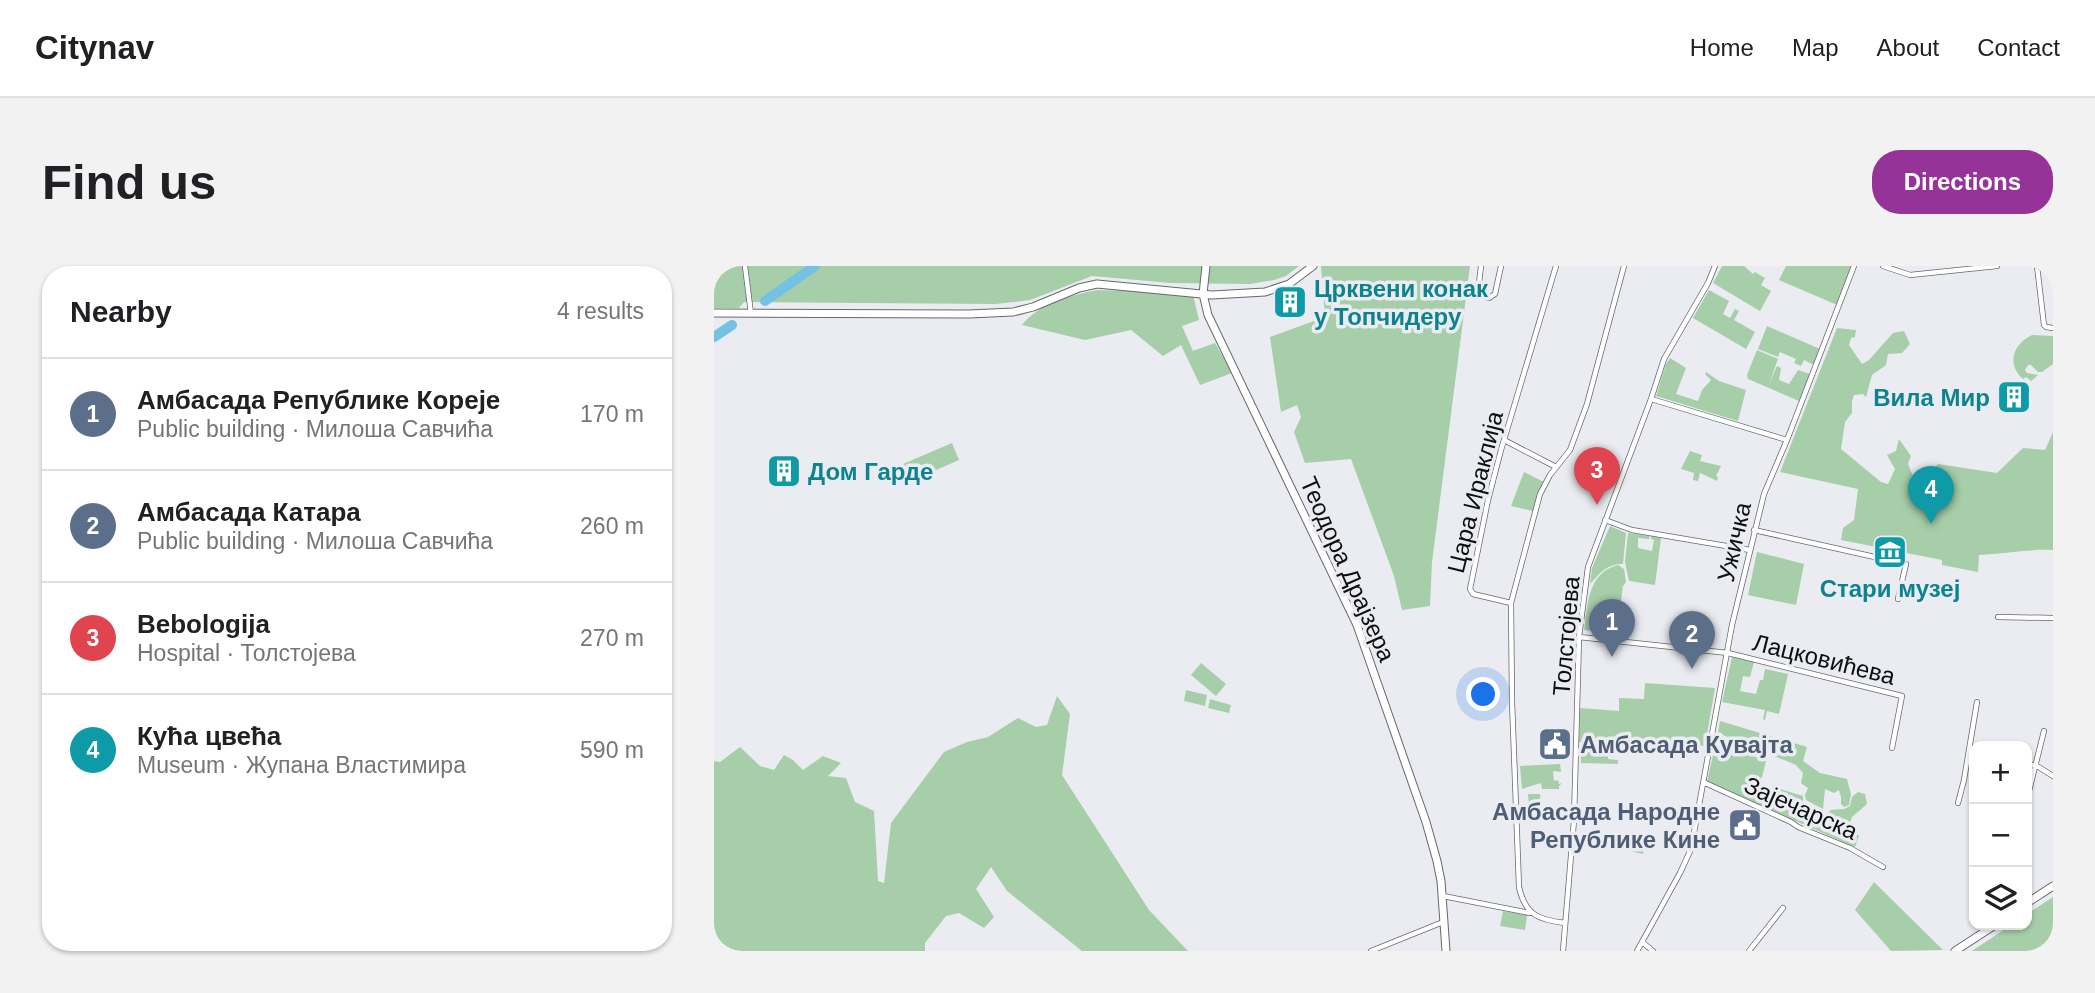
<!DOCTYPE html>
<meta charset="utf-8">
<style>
body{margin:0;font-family:Arial,sans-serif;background:#f2f2f2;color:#202124}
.controls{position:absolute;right:21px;bottom:21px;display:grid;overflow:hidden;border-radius:14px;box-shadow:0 2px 5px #0004}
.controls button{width:63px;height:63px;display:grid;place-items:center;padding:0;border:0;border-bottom:2px solid #e0e0e0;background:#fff;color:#202124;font:35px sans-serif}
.you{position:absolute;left:770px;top:429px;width:24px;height:24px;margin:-18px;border:5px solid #fff;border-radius:50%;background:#1a73e8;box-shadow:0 0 0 10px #1a73e833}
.badge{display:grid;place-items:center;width:46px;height:46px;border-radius:50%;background:#963399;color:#fff;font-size:23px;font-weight:700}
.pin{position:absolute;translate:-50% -58px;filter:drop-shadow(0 2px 4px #0008)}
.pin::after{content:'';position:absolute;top:37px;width:24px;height:21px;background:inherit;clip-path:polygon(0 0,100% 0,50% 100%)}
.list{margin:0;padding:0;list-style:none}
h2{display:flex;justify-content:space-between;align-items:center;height:91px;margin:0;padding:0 28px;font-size:30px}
h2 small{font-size:23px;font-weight:400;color:#757577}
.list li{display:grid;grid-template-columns:46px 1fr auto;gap:21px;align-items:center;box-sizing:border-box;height:112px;padding:0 28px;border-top:2px solid #e0e0e0}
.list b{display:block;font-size:26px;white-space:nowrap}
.list p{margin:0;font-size:23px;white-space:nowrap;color:#757577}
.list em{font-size:23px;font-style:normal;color:#757577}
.icon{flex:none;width:38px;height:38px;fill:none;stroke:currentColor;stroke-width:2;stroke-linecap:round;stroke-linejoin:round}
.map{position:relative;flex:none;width:1339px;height:685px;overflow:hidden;border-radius:28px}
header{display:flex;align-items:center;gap:42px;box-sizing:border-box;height:98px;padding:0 35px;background:#fff;border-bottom:2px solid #e0e0e0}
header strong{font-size:33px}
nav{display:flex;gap:38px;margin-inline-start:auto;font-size:24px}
.intro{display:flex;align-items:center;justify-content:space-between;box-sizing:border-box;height:168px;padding:0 42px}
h1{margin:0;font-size:49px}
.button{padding:18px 32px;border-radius:28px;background:#963399;color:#fff;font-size:24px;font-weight:700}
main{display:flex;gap:42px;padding:0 42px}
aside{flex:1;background:#fff;border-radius:28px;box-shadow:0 2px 5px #0004}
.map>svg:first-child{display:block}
.green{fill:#a6cea9}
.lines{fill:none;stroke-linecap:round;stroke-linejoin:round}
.river{stroke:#73c2e4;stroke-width:10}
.street-casing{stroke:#66686c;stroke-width:6}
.secondary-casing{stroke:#66686c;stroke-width:9}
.street{stroke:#fff;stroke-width:4.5}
.secondary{stroke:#fff;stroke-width:7}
.labels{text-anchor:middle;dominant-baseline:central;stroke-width:7;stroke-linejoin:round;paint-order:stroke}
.culture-label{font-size:24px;font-weight:bold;fill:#0d838f;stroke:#eaecf1;text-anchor:start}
.street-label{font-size:24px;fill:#0e0f11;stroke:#eaecf1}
.service-label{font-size:24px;font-weight:bold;fill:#4e5e75;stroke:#eaecf1;text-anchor:start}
</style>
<header>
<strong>Citynav</strong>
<nav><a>Home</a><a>Map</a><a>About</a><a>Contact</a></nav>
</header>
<div class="intro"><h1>Find us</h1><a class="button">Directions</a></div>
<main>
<aside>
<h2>Nearby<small>4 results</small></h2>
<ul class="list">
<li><span class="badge" style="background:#5c6f8a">1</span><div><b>Амбасада Републике Кореје</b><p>Public building · Милоша Савчића</p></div><em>170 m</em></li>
<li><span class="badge" style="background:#5c6f8a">2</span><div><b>Амбасада Катара</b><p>Public building · Милоша Савчића</p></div><em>260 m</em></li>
<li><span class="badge" style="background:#e0444e">3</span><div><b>Bebologija</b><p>Hospital · Толстојева</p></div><em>270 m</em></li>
<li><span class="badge" style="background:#0f9aa8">4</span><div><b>Кућа цвећа</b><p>Museum · Жупана Властимира</p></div><em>590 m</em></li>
</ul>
</aside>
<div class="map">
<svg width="1339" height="685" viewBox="0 0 1339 685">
<rect width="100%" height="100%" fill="#eaecf1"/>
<path class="green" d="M0,0H585L572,10L560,14L536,18L457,17L378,10L316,34L282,38L30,36L25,42H0Z
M607,0H756L718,296L716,340L688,344L680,310L637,193L591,197L580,166L587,151L583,139L567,146L556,71L611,51Z
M1008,0H1030L1039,8L1041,6L1051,12L1047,19L1057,25L1046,45L999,17Z
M1072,0H1138L1123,39L1065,14Z
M383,24L460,26L479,29L485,54L468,60L479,85L501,77L518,107L486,119L467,79L449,90L417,64L371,74L308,59C324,38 358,29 383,24Z
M995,24L1015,35L1009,48L1016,52L1021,43L1025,45L1020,54L1041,66L1032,83L979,52Z
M1053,60L1106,83L1100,99L1090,94L1087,100L1080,97L1082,93L1066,86L1064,91L1044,83Z
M1123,62L1142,64L1141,71L1137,72L1135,79L1148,98L1155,94L1179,67L1190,65L1196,78L1188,87L1174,88L1172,99L1158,109L1152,131L1149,128L1140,129L1138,135V147L1131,156L1127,183L1167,216L1174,218L1181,203L1173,189L1182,185L1185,173L1197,190L1194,198L1203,220L1224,198L1283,207L1309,182L1331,184L1339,166V284C1313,283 1290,288 1265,289L1264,306L1228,299V294L1127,274L1129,262L1140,254L1144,223L1066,206Z
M1318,69L1339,70V98L1328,106H1324L1317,99H1314L1311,104L1313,107L1324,109L1317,115L1312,111L1309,113C1292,98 1299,78 1318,69Z
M1043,84L1064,93L1055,118L1063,100L1067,102L1065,114L1075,118L1084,104L1096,108L1085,135L1034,113L1033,109Z
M956,92L972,102L962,128L984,135L988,124L997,114L991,108L992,106L1005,115L1032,124L1024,155L942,130L952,98Z
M238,177L245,194L197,215L189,198Z
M976,185L988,189L986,195L1007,200L1002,210L1004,211L1003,215L986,207L984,215L979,214L980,207L967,203Z
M810,206L830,216L819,245L797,240Z
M896,260L912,267L909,298C894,297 886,307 876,318L878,302Z
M914,267L936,270L935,273L924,272V282L938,285L940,274L937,273V270L947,272L941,319L915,315L911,296Z
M1043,286L1090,298L1082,339L1034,329Z
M904,299L910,303L912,316L909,320L904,358L895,367L870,364C874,339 873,307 904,299Z
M1018,391L1040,396L1036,411L1029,410L1026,425L1042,428L1046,414H1049L1051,403L1074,408L1065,448L1053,445L1051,454L1049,453L1051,444L1008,436Z
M487,397L512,418L502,430L477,409Z
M931,417L1001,422L991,480L895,477L894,493L904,494V498L867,497V488L870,487L871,476H865L866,442L905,445V432L930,433Z
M472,424L493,429L491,440L470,435Z
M343,430L356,448L348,509L435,644L474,685H368L293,625L277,601L262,623L280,651L270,662L245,647L232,650L211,677V685H0V495L6,496L26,481L46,500L60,504L70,489L79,494L89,504L109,490L127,497L114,510L132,512L141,536L160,545L164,615L170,617L177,557L230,486L253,476L274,471L304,452L322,461L333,459Z
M496,433L517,439L515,447L494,442Z
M1006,455L1093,481L1089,495L1106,507L1133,513L1137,528L1135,539L1130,541L1127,538V531L1125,524L1120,527L1111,523L1109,543L1092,534L1091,529L1094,522L1087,517L1089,507L1082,499L1004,467Z
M1002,476L1052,495L1046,519L1065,527L1066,523L1089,530V537L1111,550L1117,544L1130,543L1136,540L1138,531L1144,526L1151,528L1153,538L1138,551L1135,560L1145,570L1141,581L993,516Z
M846,498L847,506L839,505L840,515L844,514L845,518L848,517L845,520V523H828L827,517L808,523L806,500Z
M814,528H826L827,540H837V543L815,544Z
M905,570L932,576L929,588L902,582Z
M1160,616L1229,684L1177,685L1141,644Z
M1339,631V685H1258L1297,659H1313V648Z
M789,645L813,649L811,664L786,660Z"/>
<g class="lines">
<path class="river" d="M51,35L101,0
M0,71L18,59"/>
<g class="street-casing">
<path id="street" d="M31,0L37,48
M767,0L764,26L767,30L775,32L781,28L787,0
M1169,0L1196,9L1283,0
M1323,0L1330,59L1332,61L1339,62
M937,133L1073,174
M790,174L842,201
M891,254L918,264L1036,284
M1040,264L1192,298L1184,333
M797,337L759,328L756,323L774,234L787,184L842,0
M1284,351L1339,352
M865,371L1014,387L1188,430L1178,482
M1313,498L1323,500L1339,510
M989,516L1077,556L1084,561L1136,582L1169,601
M1313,528L1315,525L1330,465
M1244,537L1250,514L1263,436
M729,630L816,647
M851,657C825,654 811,649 805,621L798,435L797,337L826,228L836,209L856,184L873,138L910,0
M928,676L939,685
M657,685L729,656
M849,685L860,554L865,371L874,301L937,133L950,93L994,17L1001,0
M923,685L966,607L977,583L1018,359L1050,228L1073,174L1140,0
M1035,685L1069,642"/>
</g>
<g class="secondary-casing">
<path id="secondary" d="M492,0L489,28L494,49L643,359L712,556L723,595L727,615L732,685
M0,47L255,48L299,46L319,41L365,22L383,18L498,29L551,26L575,18L599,0
M1313,637L1339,620
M1241,685L1281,659"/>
</g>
<use href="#street" class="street"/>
<use href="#secondary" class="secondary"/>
</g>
<defs>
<g id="building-square" transform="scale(1.75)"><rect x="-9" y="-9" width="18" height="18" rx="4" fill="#0f9aa8" stroke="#eaecf1"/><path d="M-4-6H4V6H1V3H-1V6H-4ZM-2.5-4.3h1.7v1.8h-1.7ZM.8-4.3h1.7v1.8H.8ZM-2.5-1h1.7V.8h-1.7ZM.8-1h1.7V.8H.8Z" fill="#fff"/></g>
<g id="museum-square" transform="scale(1.75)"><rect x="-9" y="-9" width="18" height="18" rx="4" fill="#0f9aa8" stroke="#eaecf1"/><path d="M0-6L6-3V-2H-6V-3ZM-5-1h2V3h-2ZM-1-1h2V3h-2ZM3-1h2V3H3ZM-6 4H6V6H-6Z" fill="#fff"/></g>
<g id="civic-square" transform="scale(1.75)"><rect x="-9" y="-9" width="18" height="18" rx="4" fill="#5c6f8a" stroke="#eaecf1"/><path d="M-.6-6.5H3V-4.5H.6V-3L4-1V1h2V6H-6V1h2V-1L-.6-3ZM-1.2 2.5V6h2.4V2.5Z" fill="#fff"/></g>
</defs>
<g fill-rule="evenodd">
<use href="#building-square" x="576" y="36"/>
<use href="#building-square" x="1300" y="131"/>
<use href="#building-square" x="70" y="205"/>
<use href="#museum-square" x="1176" y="286"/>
<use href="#civic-square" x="841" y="478"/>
<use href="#civic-square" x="1031" y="559"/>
</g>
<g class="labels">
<g class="culture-label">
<text x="600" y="22">Црквени конак<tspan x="600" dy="28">у Топчидеру</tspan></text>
<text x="1276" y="131" text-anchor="end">Вила Мир</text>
<text x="94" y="205">Дом Гарде</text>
<text x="1176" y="322" text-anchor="middle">Стари музеј</text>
</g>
<g class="street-label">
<text transform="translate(761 226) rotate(-76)">Цара Ираклија</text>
<text transform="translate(1020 276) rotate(-77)">Ужичка</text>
<text transform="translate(634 303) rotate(66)">Теодора Драјзера</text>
<text transform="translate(852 370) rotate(-85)">Толстојева</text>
<text transform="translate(1110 393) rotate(14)">Лацковићева</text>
<text transform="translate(1087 542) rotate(24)">Зајечарска</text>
</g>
<g class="service-label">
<text x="866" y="478">Амбасада Кувајта</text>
<text x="1006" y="545" text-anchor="end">Амбасада Народне<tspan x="1006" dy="28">Републике Кине</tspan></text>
</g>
</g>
</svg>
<div class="controls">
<button>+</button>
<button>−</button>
<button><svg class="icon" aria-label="layers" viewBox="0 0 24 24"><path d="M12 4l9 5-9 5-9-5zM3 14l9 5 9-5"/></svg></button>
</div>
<div class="you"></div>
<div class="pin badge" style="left:898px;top:391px;background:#5c6f8a">1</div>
<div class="pin badge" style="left:978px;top:403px;background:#5c6f8a">2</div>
<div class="pin badge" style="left:883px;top:239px;background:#e0444e">3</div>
<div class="pin badge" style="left:1217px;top:258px;background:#0f9aa8">4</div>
</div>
</main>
